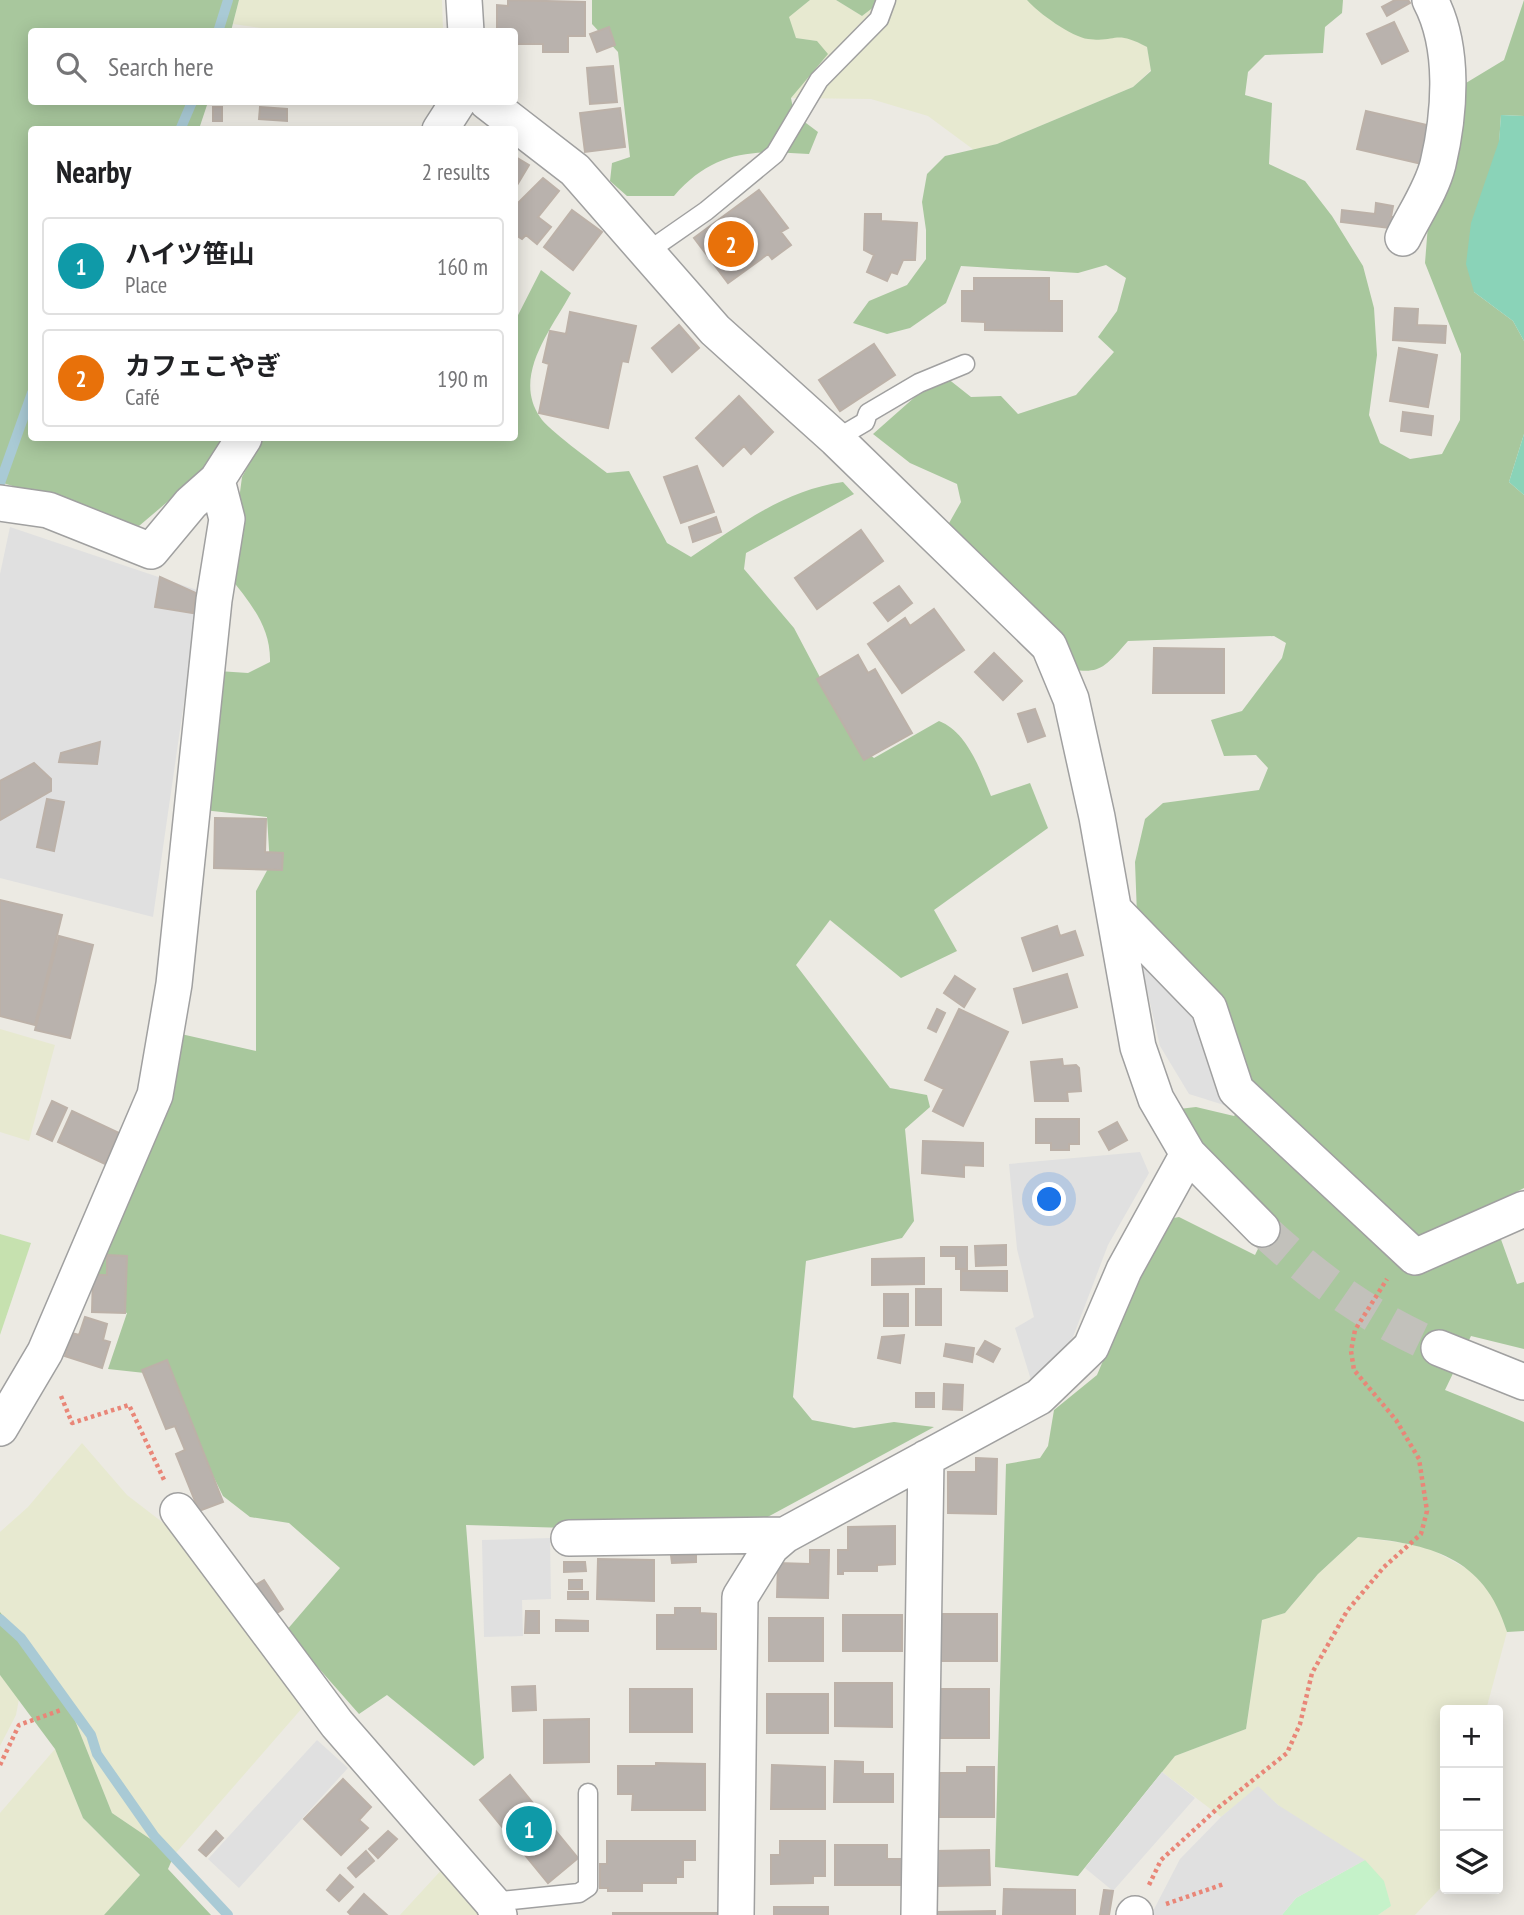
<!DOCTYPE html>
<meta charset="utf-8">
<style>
body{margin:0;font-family:"PT Sans Narrow","Noto Sans JP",sans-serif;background:#f2f2f2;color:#202124}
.controls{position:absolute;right:21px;bottom:21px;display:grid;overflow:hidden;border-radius:7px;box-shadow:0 4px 18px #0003}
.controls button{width:63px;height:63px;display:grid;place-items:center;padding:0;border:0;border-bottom:2px solid #e0e0e0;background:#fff;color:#202124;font:35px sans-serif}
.you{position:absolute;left:1050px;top:1200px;width:24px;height:24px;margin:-18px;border:5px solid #fff;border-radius:50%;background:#1a73e8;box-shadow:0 0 0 10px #1a73e833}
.badge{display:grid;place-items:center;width:46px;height:46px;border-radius:50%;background:#111827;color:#fff;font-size:23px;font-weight:700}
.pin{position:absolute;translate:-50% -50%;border:4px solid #fff;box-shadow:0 2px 7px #0006}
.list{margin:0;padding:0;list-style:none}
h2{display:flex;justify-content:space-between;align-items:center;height:91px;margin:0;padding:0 28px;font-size:30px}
h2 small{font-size:23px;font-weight:400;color:#757577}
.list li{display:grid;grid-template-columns:46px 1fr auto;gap:21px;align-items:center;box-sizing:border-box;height:98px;margin:0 14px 14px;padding:0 14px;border:2px solid #e0e0e0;border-radius:7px}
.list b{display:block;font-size:26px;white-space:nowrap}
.list p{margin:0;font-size:23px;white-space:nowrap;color:#757577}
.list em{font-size:23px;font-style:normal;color:#757577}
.icon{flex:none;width:38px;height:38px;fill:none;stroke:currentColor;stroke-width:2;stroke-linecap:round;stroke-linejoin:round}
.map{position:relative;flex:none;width:1524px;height:1915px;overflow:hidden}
.search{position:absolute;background:#fff;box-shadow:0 4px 18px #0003;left:28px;top:28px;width:490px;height:77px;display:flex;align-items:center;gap:18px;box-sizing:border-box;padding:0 24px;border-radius:7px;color:#757577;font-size:26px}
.panel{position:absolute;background:#fff;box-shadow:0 4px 18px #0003;left:28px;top:126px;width:490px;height:315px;border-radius:7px}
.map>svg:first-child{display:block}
.farmland{fill:#e7e9d0}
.grass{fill:#c6e1af}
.forest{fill:#a8c79d}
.park{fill:#c5f2c9}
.pitch{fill:#8ad3b8}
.parking{fill:#e0e0e0}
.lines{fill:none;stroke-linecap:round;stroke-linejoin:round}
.stream{stroke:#a9cad5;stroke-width:10}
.building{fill:#b9b2ad;stroke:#bcb1a8;stroke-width:2}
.minor-tunnel{stroke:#c2c1bb;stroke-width:35;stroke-dasharray:35 18;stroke-linecap:butt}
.service-casing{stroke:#a0a0a0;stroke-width:21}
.minor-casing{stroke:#a0a0a0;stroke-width:38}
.path{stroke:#e98678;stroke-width:4.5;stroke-dasharray:3.5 3.5;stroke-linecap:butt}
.service{stroke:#fff;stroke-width:18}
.minor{stroke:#fff;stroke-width:35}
</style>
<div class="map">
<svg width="1524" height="1915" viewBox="0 0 1524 1915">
<rect width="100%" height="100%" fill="#eceae3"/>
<path class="farmland" d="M239,0H442L443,31L291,32L233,24Z
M810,0H836L862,16L883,0H1027L1087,39L1124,35L1147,47L1151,70L1133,87L997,144L974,150L928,116L871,99L791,98L827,54L817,41L796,38L788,17Z
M0,1029L55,1045L29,1141L0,1132Z
M82,1443L127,1495L166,1525L242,1608L303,1707L174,1855L112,1813L64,1693L0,1612V1532L28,1507Z
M1358,1537L1425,1546L1471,1571L1498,1602L1507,1632L1486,1710H1445V1883L1415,1915H1378L1391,1906L1258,1787L1221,1817L1162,1772L1175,1756L1246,1729L1262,1620L1285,1613L1318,1574Z
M0,1675L19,1699L16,1715L0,1746Z
M55,1749L83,1818L140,1876L104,1915H0V1813Z
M446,1865L483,1915H400Z"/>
<path class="grass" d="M0,1234L31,1243L0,1335Z"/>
<path class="forest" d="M0,0H239L231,31L32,32V102H208L199,129L32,130V438H229L212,464L139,526L0,482Z
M592,0H810L789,17L796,38L817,41L828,54L791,98L794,114L818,132L809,154C753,150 714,150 674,196H627L610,181L612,163L630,157L618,52L592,24Z
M836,0H883L862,16Z
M1027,0H1343L1342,13L1325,27L1323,53L1265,55L1248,72L1245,95L1272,103L1269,164L1305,181L1332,216L1363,266L1374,308L1377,355L1369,415L1380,443L1410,459L1442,454L1460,420L1461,354L1425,263L1430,199L1456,89L1504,60L1524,0V116L1501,115L1499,144L1474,292L1513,321L1524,341V434L1509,482L1524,495V1188L1489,1206L1517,1284L1524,1282V1349L1471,1336L1445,1390L1524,1422V1631L1507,1632C1484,1556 1430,1544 1358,1537L1318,1574L1285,1613L1262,1620L1246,1729L1175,1756L1078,1876L995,1867L1006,1464L1040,1458L1048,1446L1054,1410L1097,1375L1163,1220L1179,1217L1255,1255L1273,1218L1201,1145L1179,1109L1196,1107L1234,1116L1255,1093L1137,915L1135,862L1145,819L1163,803L1259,790L1268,768L1256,755L1224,756L1211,720L1242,711L1282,658L1286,643L1274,636L1128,641C1099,674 1099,674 1055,667L944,532L961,502L957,484L910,463L873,434L916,396L947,378L971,397L1001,396L1018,414L1076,395L1114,352L1098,337L1117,311L1126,278L1106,265L1078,273L961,266L946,303L910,328L887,334L853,323L869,301L907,285L926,259V230L922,202L927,174L945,156L997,144L1133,87L1151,71L1147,47C1113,29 1118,43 1088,39C1072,37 1038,13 1027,0Z
M541,270L571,293C551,330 512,376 540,417C548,430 592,461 607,473L629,471L667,543L691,557C740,525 784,490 843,482L854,494L746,553L744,569L794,628L854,742L874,758L939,721C967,732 980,769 991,796L1030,783L1048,828L934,910L957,951L901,978L830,920L796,965L890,1088L927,1095L930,1107L905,1129L914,1221L902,1238L806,1261L793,1397L812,1420L854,1428L894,1422L934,1427L738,1533L466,1525L484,1758L474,1766L387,1695L359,1714L286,1631L340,1568L289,1523L250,1517L223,1496L163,1375L108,1369L127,1313L99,1305L94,1280L181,1034L256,1051V891L270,865L267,817L203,810L218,671L248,673L270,662C271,626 250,603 229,576L242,477L263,438H514L515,321Z
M0,1612L64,1693L112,1813L174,1855L168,1869L211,1915H104L140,1875L83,1818L55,1749L0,1675Z"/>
<path class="park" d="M1365,1860L1384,1881L1391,1906L1378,1915H1282L1296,1898Z"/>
<path class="pitch" d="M1501,115L1524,116V341L1513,321L1474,292L1466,264L1471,223L1499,141Z
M1524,434V495L1509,482Z"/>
<path class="parking" d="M10,527L200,591L153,917L0,878V574Z
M1141,964L1152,965L1187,1003L1207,1040L1229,1102L1224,1105L1189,1094L1160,1046Z
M1140,1152L1149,1173L1108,1245L1073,1337L1052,1365L1031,1380L1015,1328L1034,1317L1017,1249L1009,1164Z
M550,1538L551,1599L522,1600L523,1636L484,1637L482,1540Z
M317,1740L348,1768L239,1888L208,1859Z
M1162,1772L1195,1798L1113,1891L1085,1868Z
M1258,1786L1278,1805L1365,1860L1296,1898L1282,1915H1151L1180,1859L1221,1817Z"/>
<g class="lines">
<path class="stream" d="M218,32L228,0
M180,130L192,102
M0,483L32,393
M0,1619L21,1638L91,1735L97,1754L155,1837L228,1915"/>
</g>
<path class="building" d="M508,0L585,2V36H568V52H543V44H514V32H497V5L508,6Z
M1395,0H1408L1410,3L1387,16L1382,7Z
M1394,22L1408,51L1382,64L1367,34Z
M609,27L615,45L597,52L590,34Z
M613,66L617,102L590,104L587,68Z
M213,107H222V121H213Z
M260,107L287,109V121L259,119Z
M620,108L625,147L585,152L580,113Z
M1366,111L1431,126L1422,164L1357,149Z
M514,156L529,165L517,185L514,183Z
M543,178L559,191L538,217L551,227L537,244L526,235L522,239L514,234V207Z
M759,190L788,228L781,232L791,245L772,259L768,254L728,283L694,238Z
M1376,203L1393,206L1391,217H1399L1397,229L1341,222L1342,210L1375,214Z
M572,210L602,232L573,270L544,247Z
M865,214H881V221L917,223L915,260H903L897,274L891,272L887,281L867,272L874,255L864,250Z
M974,278H1049V301H1062V331L985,330V322L962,321V291H974Z
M1395,308L1418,309L1417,325L1446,326L1445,343L1393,340Z
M570,312L636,326L628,362L622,361L608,428L539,413L549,364L543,362L550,331L566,334Z
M679,325L699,348L672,372L652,348Z
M874,344L895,375L840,411L819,380Z
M1399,348L1437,355L1428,407L1390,401Z
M739,396L773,432L751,454L744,446L723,466L696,438Z
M1403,412L1433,416L1431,435L1401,431Z
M697,466L714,512L681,523L664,477Z
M716,517L721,532L693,542L689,527Z
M861,530L883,561L817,609L795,578Z
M160,577L196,593L193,613L155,607Z
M899,586L912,603L888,621L874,603Z
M934,609L964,650L902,693L868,644L905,618L910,626Z
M1154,648L1224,649V693H1153Z
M994,653L1022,681L1003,700L975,672Z
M858,655L868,673L875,669L912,733L864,760L817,679Z
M1035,709L1045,736L1028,742L1018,714Z
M100,742L97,764L59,762L61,753Z
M34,763L51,779V791L0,820V781Z
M47,799L64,802L54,851L37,847Z
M215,818L266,819L265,852L283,853L282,870L214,868Z
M0,900L62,915L35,1025L0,1016Z
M1057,926L1060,936L1075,931L1083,955L1033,971L1022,938Z
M59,936L93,945L70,1038L35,1030Z
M1067,974L1077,1007L1023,1023L1014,989Z
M955,976L975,989L964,1007L944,993Z
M937,1009L945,1013L936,1032L928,1028Z
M959,1009L1008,1032L963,1126L933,1111L944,1089L925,1080Z
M1062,1059L1063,1066L1076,1065L1079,1068L1081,1091L1067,1092L1068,1101H1035L1031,1062Z
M52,1101L67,1108L52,1141L37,1134Z
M72,1111L119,1133L105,1164L58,1142Z
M1036,1119H1079V1144H1069V1150H1051V1143H1036Z
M1117,1122L1127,1140L1109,1150L1099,1132Z
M923,1141L983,1143V1166L964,1165V1177L922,1173Z
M1006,1245V1265L976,1266L975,1246Z
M941,1247H967V1269H956V1256H941Z
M107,1255L127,1256L125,1313L92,1312L93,1275H107Z
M924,1258V1284L872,1285V1259Z
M961,1271H1007V1291L961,1290Z
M916,1289H941V1325H916Z
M884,1294H908V1326H884Z
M85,1317L107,1324L103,1340L110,1342L102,1368L65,1356L72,1333L79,1335Z
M904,1335L900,1363L878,1358L882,1337Z
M985,1341L1000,1349L993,1362L977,1354Z
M946,1344L974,1348L972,1362L944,1356Z
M167,1360L223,1502L199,1511L176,1454L185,1450L175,1426L166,1429L142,1370Z
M944,1384L963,1385L962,1410L943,1409Z
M916,1393H934V1407H916Z
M976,1458L997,1459L996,1514L948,1513V1472H976Z
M895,1526V1564L877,1565V1571H843V1574H838V1550H848V1527Z
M810,1550H829L828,1598L777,1597L778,1563L810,1564Z
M671,1555H696V1562L672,1563Z
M598,1559L654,1560V1601L597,1599Z
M564,1562H585L586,1571L564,1572Z
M264,1580L283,1609L271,1617L252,1587Z
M569,1580H582V1589H569Z
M568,1592H588V1599H568Z
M675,1608H700V1613L716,1614V1649H657V1615H675Z
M526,1611H539V1633H525Z
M938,1614H997V1661H938Z
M843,1615H902V1651H843Z
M769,1618H823V1661H769Z
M556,1620L588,1621V1631H556Z
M835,1683H892V1727L835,1726Z
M535,1686L536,1710L513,1711L512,1687Z
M630,1689H692V1732H630Z
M936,1689H989V1738H936Z
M767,1694H828V1733H767Z
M589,1719V1762L544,1763V1720Z
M835,1761L863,1762V1774H893V1802H834Z
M656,1763L705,1764V1810H632L633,1794H618V1766H656Z
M772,1765L825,1767V1809H771Z
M967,1767H994V1817H940V1773H967Z
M510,1775L578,1858L548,1883L480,1800Z
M343,1779L371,1807L359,1820L368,1828L341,1855L304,1819Z
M216,1831L223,1838L206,1856L199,1850Z
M388,1831L397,1839L378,1858L369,1849Z
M607,1841H695V1860H683V1877H676V1883H642V1891H608V1888H600V1864H607Z
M780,1841H825V1876H813V1883L771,1884V1855H780Z
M835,1845H887V1859H902V1885H835Z
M989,1850L990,1885L936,1886L935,1851Z
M366,1851L374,1861L356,1877L348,1868Z
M340,1875L353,1887L339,1901L327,1890Z
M1004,1889L1075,1890V1915H1003Z
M1104,1890L1113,1891L1109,1915H1100Z
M364,1894L387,1915H351L348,1912Z
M774,1907H828V1915H774Z
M995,1911V1915H935V1912Z
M613,1913H719V1915H613Z"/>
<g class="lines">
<path class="minor-tunnel" d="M1262,1229C1316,1279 1371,1319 1439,1348"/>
<g class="service-casing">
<path id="service" d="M647,252L706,211L775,154L819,80L879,19L886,0
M836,439L865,422L868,413L919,383L965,364
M492,1902L579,1893L588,1887V1793"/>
</g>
<g class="minor-casing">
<path id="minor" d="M464,0L466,32
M487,102L575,170L715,330L836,439L1049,646L1071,699L1097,817L1138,1047L1156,1099L1188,1154L1262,1229
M440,130L458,102
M1403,238C1414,215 1432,189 1438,164C1450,113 1455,47 1430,0
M0,503L48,510L151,551L191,503L217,480
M1114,910L1209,1008L1236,1090L1415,1257L1524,1209
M1439,1348L1524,1382
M0,1428L45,1352L155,1095L174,984L214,600L227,519L217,480L244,438
M178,1511L337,1724L492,1902L499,1915
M569,1538L785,1535
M736,1915L740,1597L771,1547L785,1535L1039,1397L1091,1347L1124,1270L1188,1154
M919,1915L926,1458
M1134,1915L1135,1914"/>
</g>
<path class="path" d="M61,1396L72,1423L129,1405L165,1482
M0,1765L19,1725L61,1710
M1149,1885L1161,1860L1219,1807L1287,1753L1300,1724L1312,1673L1347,1611L1384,1567L1421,1534L1427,1511L1419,1459L1396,1420L1354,1370L1351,1351L1355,1330L1387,1279
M1166,1904L1224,1884"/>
<use href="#service" class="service"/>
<use href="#minor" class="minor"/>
</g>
</svg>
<div class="controls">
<button>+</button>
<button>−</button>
<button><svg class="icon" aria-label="layers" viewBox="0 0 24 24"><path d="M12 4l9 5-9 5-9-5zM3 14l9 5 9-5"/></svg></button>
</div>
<div class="you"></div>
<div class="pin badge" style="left:529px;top:1829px;background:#0f9aa8">1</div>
<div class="pin badge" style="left:731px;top:244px;background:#e8710a">2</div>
<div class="search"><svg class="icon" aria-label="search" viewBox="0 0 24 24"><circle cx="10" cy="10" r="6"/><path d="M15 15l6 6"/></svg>Search here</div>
<section class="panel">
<h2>Nearby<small>2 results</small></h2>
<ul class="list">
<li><span class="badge" style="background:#0f9aa8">1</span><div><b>ハイツ笹山</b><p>Place</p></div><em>160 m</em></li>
<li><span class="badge" style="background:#e8710a">2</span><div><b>カフェこやぎ</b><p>Café</p></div><em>190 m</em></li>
</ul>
</section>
</div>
